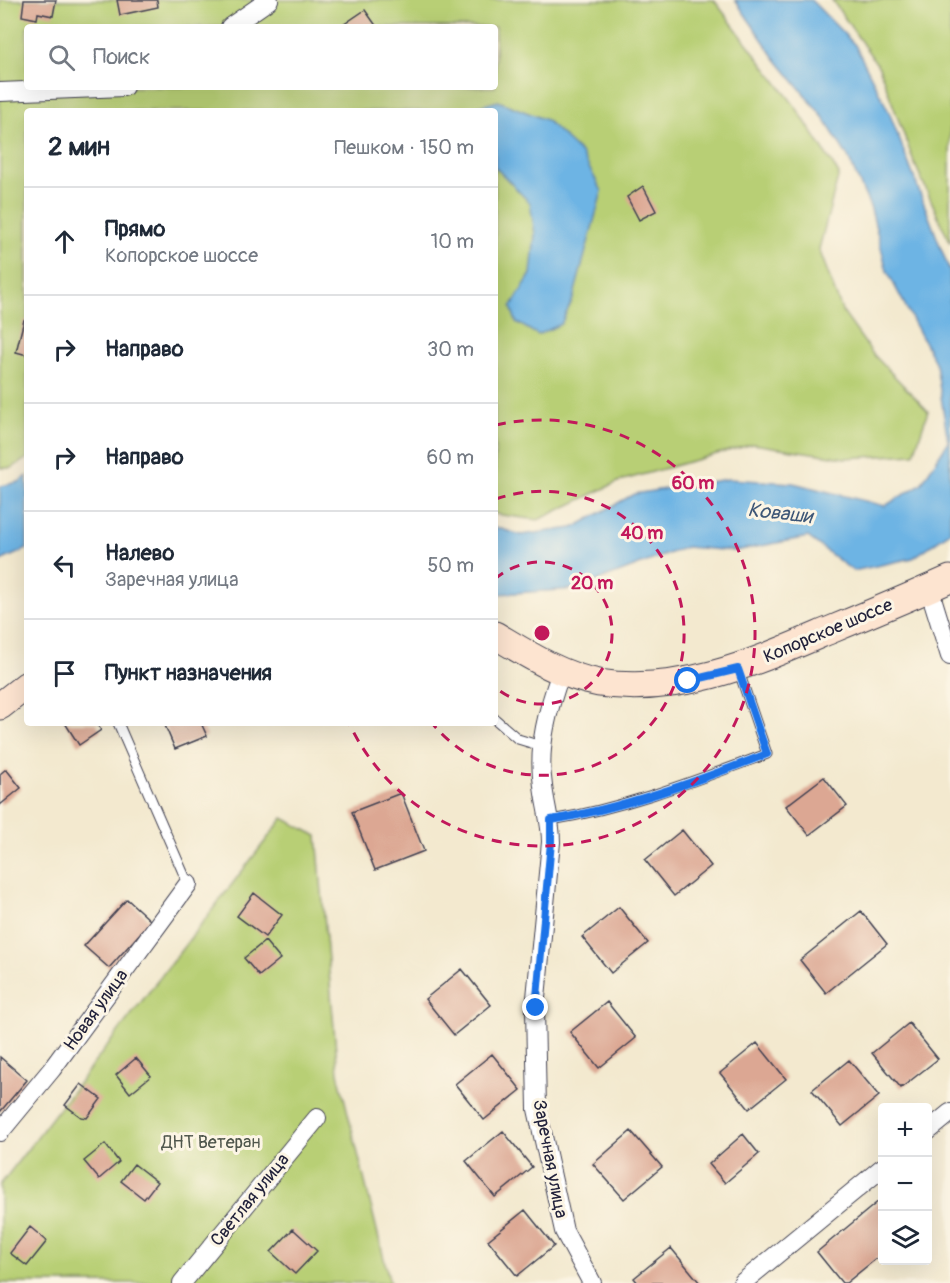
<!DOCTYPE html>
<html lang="ru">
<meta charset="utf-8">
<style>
body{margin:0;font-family:Pangolin,sans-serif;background:#f2f2f3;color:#1f2937}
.controls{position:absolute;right:18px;bottom:18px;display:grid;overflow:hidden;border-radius:6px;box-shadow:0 6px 24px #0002}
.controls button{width:54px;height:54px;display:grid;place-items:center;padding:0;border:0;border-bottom:2px solid #e0e1e3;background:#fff;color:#1f2937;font:30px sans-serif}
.stop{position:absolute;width:18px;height:18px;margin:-14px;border:4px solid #1a73e8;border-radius:50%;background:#fff}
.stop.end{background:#1a73e8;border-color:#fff;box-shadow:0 2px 6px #0008}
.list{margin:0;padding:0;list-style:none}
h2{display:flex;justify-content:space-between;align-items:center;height:78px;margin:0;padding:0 24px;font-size:26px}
h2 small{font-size:20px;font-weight:400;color:#747a83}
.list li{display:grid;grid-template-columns:39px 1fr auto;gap:18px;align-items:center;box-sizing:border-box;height:108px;padding:0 24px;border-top:2px solid #e0e1e3}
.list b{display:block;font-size:22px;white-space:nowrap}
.list p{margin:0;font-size:20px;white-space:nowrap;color:#747a83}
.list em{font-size:20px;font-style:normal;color:#747a83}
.icon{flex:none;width:33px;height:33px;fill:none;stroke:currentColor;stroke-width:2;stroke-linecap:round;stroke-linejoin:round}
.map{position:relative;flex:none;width:950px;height:1283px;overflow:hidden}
.search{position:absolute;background:#fff;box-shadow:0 6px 24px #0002;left:24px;top:24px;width:474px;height:66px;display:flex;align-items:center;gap:15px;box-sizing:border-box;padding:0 21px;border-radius:6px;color:#747a83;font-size:22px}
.panel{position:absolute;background:#fff;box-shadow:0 6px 24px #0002;left:24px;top:108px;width:474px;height:618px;border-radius:6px}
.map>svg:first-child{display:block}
.green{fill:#b8cf74;stroke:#6d7858;stroke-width:1.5;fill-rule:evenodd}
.water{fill:#6db4e4;stroke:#486b90;stroke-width:1.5}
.building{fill:#dca793}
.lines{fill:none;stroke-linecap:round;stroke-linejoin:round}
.lane-casing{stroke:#414051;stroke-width:11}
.street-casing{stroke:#414051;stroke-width:20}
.secondary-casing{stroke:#414051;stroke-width:29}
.lane{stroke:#fff;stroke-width:9}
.street{stroke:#fff;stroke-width:18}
.secondary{stroke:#fde4d0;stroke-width:27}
.route{stroke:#1a73e8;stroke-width:8}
.ring{fill:none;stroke:#c2185b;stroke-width:3;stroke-dasharray:10 8}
.labels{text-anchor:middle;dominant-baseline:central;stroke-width:6;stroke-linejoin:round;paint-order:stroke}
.street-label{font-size:18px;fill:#22223b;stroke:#fcf5e5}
.park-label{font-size:18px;fill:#4f564c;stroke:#fcf5e5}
.water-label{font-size:20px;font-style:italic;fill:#3c5576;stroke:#fcf5e5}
.centre{fill:#c2185b;stroke:#fcf5e5;stroke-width:3}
.ring-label{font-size:18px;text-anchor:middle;font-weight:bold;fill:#c2185b;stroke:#fcf5e5;stroke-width:6;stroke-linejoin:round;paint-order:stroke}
</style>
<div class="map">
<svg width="950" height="1283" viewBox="0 0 950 1283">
<rect width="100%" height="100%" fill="#fcf5e5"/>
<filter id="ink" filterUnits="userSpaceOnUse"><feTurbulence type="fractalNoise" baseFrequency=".0167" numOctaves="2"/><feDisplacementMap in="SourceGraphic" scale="12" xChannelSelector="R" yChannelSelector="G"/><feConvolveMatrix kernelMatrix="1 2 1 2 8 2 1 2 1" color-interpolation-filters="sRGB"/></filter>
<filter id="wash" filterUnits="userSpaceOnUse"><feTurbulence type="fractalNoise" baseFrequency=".008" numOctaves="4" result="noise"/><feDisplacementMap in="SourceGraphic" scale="24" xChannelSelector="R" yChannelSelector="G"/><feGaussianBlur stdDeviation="1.35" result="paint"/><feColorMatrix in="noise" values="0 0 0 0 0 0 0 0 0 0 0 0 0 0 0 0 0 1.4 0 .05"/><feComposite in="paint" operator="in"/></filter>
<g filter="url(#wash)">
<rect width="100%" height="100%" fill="#f3e9cf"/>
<path class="green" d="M0,0H714L795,106L839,174L819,249L842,311L872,353L928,411L914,454L845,458L753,444L620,481L538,520L495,514V111H27V458L12,468H0ZM27,27H495V87H27Z
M832,0H950V243L914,162L879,67Z
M283,818L317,836L338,1073L390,1283H0V1185Z"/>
<path class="water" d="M735,0H811L855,45L889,112L950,272V532L913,558L853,571L808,537L735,551L686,547L576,589L498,594L495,593V527L521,535L573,528L634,494L728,479L793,483L885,506L921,484L948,442L936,364L887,271L871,209L848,157L823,117L775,58Z
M498,101L546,120L581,153L602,191L573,299L561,324L538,335L516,322L511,307L531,274L535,234L530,203L495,167V111H462Z
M27,476V549L0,561V486L19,482Z"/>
<g id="blocks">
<path class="building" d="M24,0H56L53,16L38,13L37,19L22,16Z
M117,0H157L158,7L120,15Z
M365,10L377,27H340Z
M643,186L656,211L639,220L627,197Z
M24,320L27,321V355L16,352Z
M65,723H96L101,730L79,745Z
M164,723H201L207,736L175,749Z
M6,769L21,788L0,805V774Z
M824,777L847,806L809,835L786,806Z
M401,793L424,851L375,870L352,812Z
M682,830L711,866L674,896L645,860Z
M254,893L282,915L265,937L237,916Z
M127,899L151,921L109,968L84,946Z
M619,907L648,943L611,973L582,937Z
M861,911L887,944L826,993L800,960Z
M265,941L280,959L259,976L244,958Z
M462,969L491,1005L454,1035L425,999Z
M607,1002L636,1038L599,1068L570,1032Z
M909,1023L938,1059L901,1088L872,1053Z
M757,1043L786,1079L749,1109L720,1073Z
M492,1054L521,1090L484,1120L455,1084Z
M0,1057L27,1080L0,1112Z
M136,1058L151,1076L130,1093L116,1075Z
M849,1060L879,1096L842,1126L812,1090Z
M81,1084L101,1099L87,1118L81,1117L65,1105Z
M503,1131L532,1167L495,1197L466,1161Z
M631,1131L662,1167L624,1199L593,1164Z
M743,1134L759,1154L725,1183L709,1164Z
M105,1144L119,1162L99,1179L84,1161Z
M134,1164L157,1182L144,1199L121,1181Z
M880,1200L882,1203V1254L846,1283H842L817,1252Z
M525,1210L554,1246L517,1276L488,1240Z
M30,1227L47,1241L27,1266L10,1253Z
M293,1229L317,1251L295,1274L271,1252Z
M671,1248L700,1283H638L634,1278Z"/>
</g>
</g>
<g filter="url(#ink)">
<use href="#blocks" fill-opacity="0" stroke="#414051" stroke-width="1.5"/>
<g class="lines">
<g class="lane-casing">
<path id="lane" d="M495,719L518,739L541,746
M118,723L188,884
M551,820C625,808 697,780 767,754L738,669"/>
</g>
<g class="street-casing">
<path id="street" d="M230,27L269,0
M0,92L124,87
M929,588L950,656
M561,672C548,709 537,746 543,786C545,805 551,822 551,842L535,1008L537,1109L564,1231L592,1283
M928,1131L950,1113
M0,1132L52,1069L188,884
M182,1283L317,1118
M742,1283L882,1168"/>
</g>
<g class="secondary-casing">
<path id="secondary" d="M495,635C527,654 561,676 599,683C680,696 755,662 828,631C869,614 910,597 950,579
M0,706L27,685"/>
</g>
<use href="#lane" class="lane"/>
<use href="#street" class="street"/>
<use href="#secondary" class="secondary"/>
</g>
</g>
<g class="lines" filter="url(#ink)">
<path class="route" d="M536,1008L551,842V820C625,808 697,781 767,754L738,669L688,681"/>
</g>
<g class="ring">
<path d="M495 579A71 71 0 1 1 495 687"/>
<path d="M496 499A142 142 0 1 1 432 723"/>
<path d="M496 425A213 213 0 1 1 349 723"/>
</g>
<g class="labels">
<g class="street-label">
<text transform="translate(828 631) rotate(-23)">Копорское шоссе</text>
<text transform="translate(96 1010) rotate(-54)">Новая улица</text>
<text transform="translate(550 1159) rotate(79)">Заречная улица</text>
<text transform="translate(250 1200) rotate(-51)">Светлая улица</text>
</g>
<g class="park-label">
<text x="211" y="1142">ДНТ Ветеран</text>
</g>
<g class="water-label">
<text transform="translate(780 513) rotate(6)">Коваши</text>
</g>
</g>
<circle cx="542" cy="633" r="9" class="centre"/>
<g class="ring-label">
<text x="693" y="489">60 m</text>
<text x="642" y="539">40 m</text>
<text x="592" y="589">20 m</text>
</g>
</svg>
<div class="controls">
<button>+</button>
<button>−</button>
<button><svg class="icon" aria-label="layers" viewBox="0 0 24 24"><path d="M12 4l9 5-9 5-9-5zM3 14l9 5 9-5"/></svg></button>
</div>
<div class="stop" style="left:688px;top:681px"></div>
<div class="stop end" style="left:536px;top:1008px"></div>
<div class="search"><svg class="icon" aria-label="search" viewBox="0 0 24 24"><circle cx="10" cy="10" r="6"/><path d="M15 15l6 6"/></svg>Поиск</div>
<section class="panel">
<h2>2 мин<small>Пешком · 150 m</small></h2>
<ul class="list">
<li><svg class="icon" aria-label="ahead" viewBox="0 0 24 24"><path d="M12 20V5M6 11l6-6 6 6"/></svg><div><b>Прямо</b><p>Копорское шоссе</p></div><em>10 m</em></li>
<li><svg class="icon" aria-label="right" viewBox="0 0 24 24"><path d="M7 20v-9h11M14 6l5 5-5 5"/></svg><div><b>Направо</b></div><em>30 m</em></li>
<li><svg class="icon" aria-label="right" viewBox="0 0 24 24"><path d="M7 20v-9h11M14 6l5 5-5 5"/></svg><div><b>Направо</b></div><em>60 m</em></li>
<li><svg class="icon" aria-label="left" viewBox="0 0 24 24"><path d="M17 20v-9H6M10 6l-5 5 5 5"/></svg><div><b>Налево</b><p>Заречная улица</p></div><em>50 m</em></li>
<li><svg class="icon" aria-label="arrive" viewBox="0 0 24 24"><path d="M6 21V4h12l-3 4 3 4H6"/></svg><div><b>Пункт назначения</b></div></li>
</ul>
</section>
</div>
